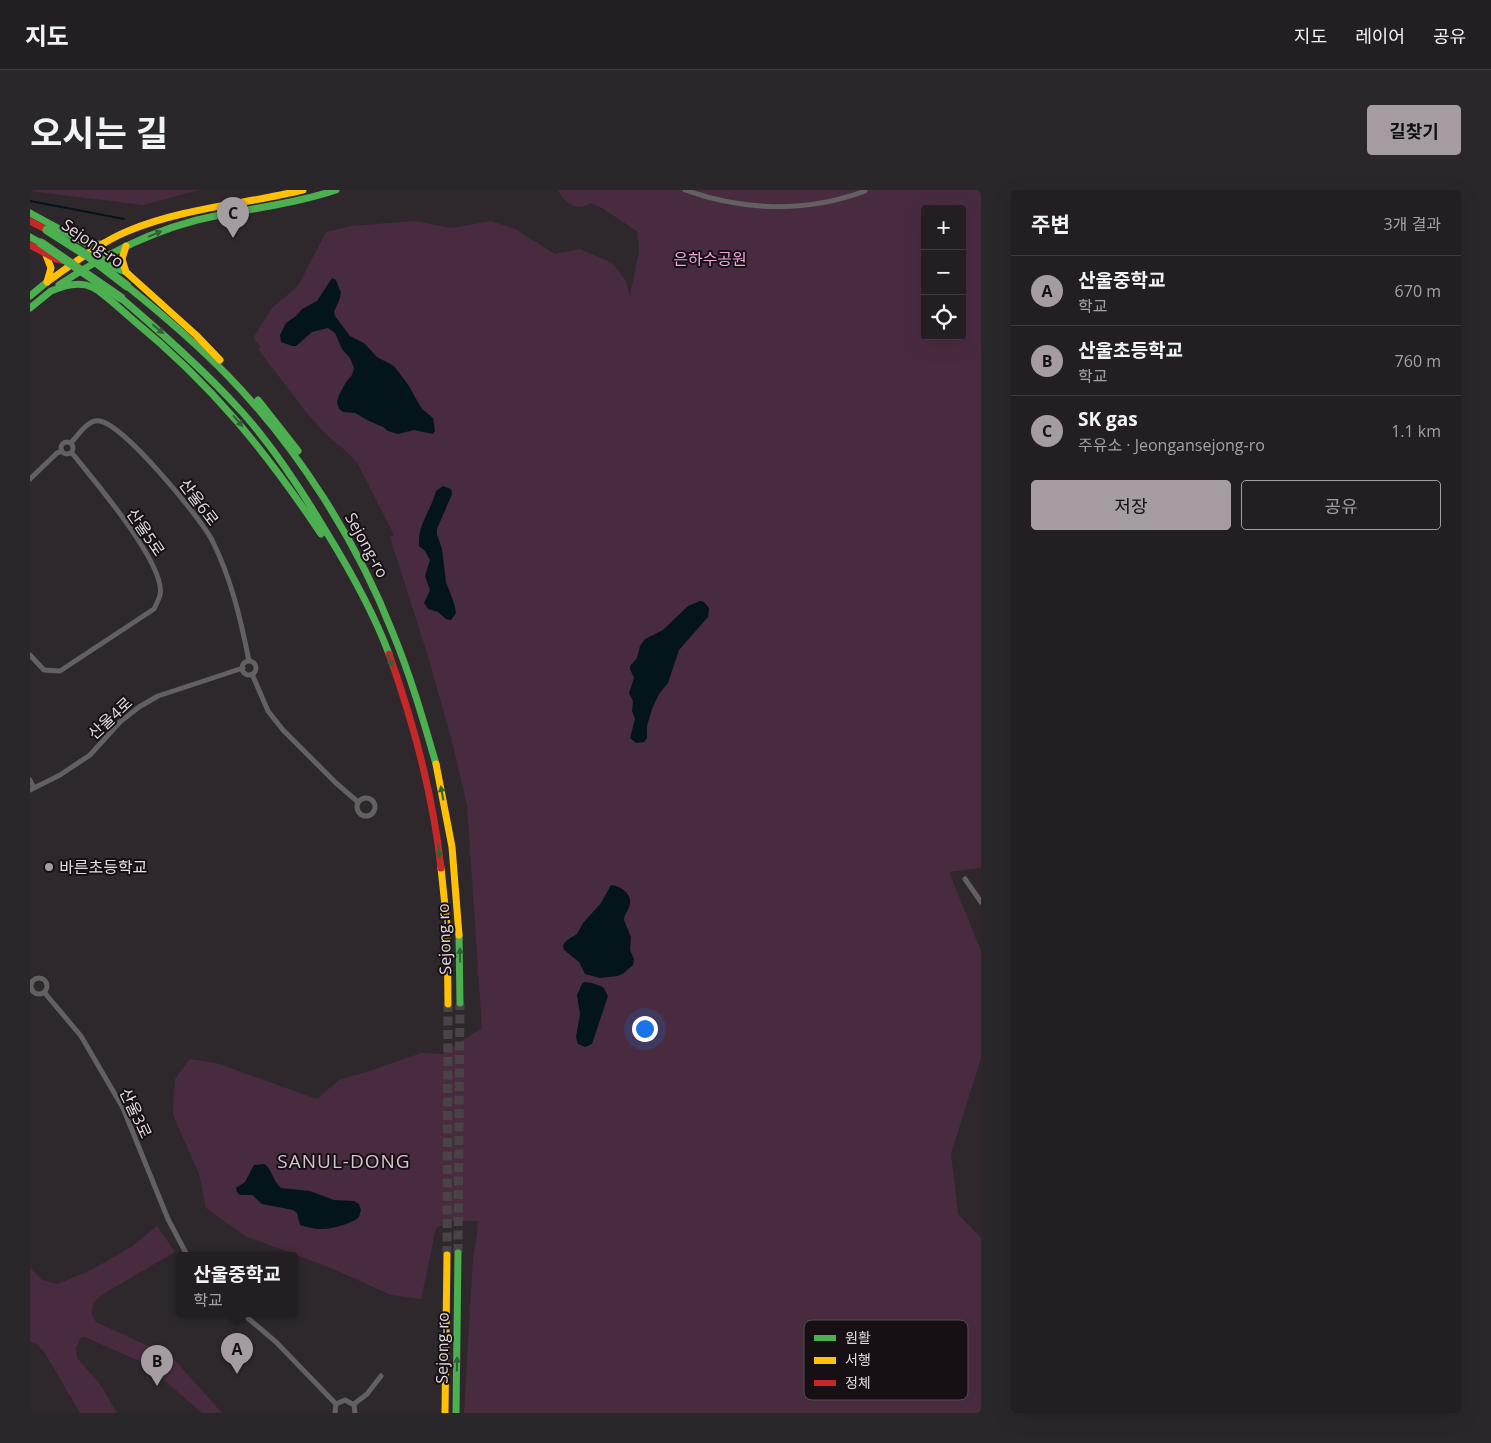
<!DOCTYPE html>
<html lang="ko">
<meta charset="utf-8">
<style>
body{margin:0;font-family:"Open Sans","Noto Sans KR",sans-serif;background:#2a272a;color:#f1f3f6}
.controls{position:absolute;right:15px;top:15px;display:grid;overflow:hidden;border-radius:5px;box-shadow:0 5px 20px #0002}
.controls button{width:45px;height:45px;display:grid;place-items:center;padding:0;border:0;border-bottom:1px solid #3f3c3f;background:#221e21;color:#f1f3f6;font:25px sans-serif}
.you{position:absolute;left:614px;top:838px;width:18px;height:18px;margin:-12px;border:4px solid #fff;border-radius:50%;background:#1a73e8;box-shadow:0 0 0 8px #1a73e833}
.badge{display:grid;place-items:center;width:32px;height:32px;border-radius:50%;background:#a49ca1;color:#111;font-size:16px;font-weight:700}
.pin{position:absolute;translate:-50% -41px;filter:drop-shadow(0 1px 2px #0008)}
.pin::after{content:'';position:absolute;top:26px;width:18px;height:15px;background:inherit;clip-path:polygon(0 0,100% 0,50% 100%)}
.popup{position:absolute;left:146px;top:1062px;width:122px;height:65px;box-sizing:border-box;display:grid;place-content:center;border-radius:5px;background:#221e21;filter:drop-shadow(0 1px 4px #0005);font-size:16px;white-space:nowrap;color:#a2a2a5}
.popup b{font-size:19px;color:#f1f3f6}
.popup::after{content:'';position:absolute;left:50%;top:100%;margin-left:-10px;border:10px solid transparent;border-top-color:#221e21}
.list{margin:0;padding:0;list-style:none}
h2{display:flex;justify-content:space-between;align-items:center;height:65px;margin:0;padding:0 20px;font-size:21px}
h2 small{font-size:16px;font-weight:400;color:#a2a2a5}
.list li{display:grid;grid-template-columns:32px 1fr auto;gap:15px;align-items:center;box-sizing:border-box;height:70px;padding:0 20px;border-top:1px solid #3f3c3f}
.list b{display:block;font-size:19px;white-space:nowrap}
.list p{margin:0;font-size:16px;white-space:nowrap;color:#a2a2a5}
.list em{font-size:16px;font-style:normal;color:#a2a2a5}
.actions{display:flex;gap:10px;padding:15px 20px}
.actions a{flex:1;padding:11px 0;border:1px solid #a49ca1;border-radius:5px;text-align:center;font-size:18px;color:#a49ca1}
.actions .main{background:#a49ca1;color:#111}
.icon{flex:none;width:28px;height:28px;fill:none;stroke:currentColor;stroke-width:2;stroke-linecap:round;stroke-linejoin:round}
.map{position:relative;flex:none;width:951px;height:1223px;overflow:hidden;border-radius:5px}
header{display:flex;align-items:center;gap:30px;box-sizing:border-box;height:70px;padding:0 25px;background:#221e21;border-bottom:1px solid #3f3c3f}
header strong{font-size:24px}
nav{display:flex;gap:28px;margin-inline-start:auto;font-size:18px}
.intro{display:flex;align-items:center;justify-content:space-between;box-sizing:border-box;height:120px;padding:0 30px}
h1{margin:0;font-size:35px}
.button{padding:12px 22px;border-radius:5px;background:#a49ca1;color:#111;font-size:18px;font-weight:700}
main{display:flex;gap:30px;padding:0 30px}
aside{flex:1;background:#221e21;border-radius:5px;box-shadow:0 5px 20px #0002}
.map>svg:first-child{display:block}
.green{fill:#492b3f;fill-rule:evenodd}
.water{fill:#041519}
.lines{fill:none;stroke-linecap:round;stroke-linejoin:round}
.stream{stroke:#041519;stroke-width:2}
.highway-tunnel{stroke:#494347;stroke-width:9;stroke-dasharray:9 4.5;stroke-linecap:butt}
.street{stroke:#646062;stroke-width:5}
.fast{stroke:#4caf50;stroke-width:7}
.slow{stroke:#ffc107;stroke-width:7}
.jam{stroke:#c62828;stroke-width:7}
.fast-bridge{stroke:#4caf50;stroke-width:9}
.oneway{fill:#316032}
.poi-dot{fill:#a49ca1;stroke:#161014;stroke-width:2}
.labels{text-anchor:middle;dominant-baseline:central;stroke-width:4;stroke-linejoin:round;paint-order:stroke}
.street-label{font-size:16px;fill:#e4dae0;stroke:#161014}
.park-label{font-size:16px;fill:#f2a5d9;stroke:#161014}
.poi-label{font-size:16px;fill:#e4dae0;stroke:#161014;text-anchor:start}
.quarter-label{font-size:19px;letter-spacing:1px;fill:#d6c4cf;stroke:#161014}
.key{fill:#161014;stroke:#544d51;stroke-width:1}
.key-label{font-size:14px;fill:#e4dae0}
</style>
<header>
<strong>지도</strong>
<nav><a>지도</a><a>레이어</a><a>공유</a></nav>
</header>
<div class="intro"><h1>오시는 길</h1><a class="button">길찾기</a></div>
<main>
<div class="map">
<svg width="951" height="1223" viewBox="0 0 951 1223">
<rect width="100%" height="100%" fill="#2e282c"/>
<path class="green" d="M169,0L113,15L0,1V0Z
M528,0H951V678L919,682L951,761V868L921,964L928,1024L951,1048V1223H434L443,1068L447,1046L448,1031H423L406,1038L391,1109L361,1105L301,1078L215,1046L176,1018L169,984L143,925L145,889L160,869L186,873L287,909L309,890L340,881L391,863L412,864L452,838L437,615L422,551L397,463L360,347L364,345L328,274L317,262L298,246L276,222L228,159L231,157L223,148L242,118L268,96L296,42L321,36L384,31L421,38L461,31L485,39L525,64L550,59L582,73L595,90L600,105L609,62L608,42L572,18L560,13C548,22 534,13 528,0ZM895,19H932V146H895Z
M127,1036L145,1062L73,1104L64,1112L61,1124L66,1132L142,1167L192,1223H172L127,1184L109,1171L55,1147H51L46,1158L47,1168L70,1194L87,1223H50L15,1163L7,1154L0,1151V1078L12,1090L28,1094L63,1079L101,1057Z"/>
<path class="water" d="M302,88L306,90L311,103L310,108L304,122L305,126L320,146L334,153L347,167L364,176L379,196L385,207L392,219L403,228L405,241L403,244L384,240L368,244L358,241L353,237L339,231L325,223L313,222L309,219L307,212L309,205L316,192L322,185L324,178L320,168L312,159L305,143L298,138L282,142L266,156H262L251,152L250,145L256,133L266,126L272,119L287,111Z
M413,296L421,299L422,304L407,339V344L412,359L416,392L424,413L426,423L421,430L416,429L408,422L398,419L394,413L400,400L395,386L400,370L395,361L389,356C387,335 401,321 406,301Z
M670,411L674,412L679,418L678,427L649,460L638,493L629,504L622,519L617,536V548L614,552L606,553L600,548L605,529L602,521L603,511L599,503L604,488L600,479V476L607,468L610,456L615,449L633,440L658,416Z
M581,695C590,696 602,703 600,714C599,720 594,724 594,730L601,747L600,760L604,769L603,775L594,783L588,786L570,788L555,784L549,772L534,760L533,755L537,750L547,744L553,733L571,713Z
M554,792L562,793L573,797L578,806L562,854L555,857L548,854L546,847L550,824L547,805L552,794Z
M234,974C242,978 242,990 251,998L280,1001L304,1010L324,1011L329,1014L331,1020L329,1027C324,1033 299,1040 290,1039C283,1039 277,1037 270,1035L267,1023L263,1020L232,1014L222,1005H210L207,1002L206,998L215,992L224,975Z"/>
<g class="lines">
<path class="stream" d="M0,11L94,29"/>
<path class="highway-tunnel" d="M428,1063L430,813
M417,1065L418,814"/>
<path class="street" d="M655,0C713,21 777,23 835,1
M31 258a6 6 0 1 1 12 0a6 6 0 1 1-12 0Z
M41,253C48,245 59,228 70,231C95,236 169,326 182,350C201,388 211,430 219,471
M0,289L27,263L32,261
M0,465L14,480L30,481L124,419C126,415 129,409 130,405C137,375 62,288 42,263
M212 478a7 7 0 1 1 14 0a7 7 0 1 1-14 0Z
M222,484L238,521L253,540L306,593L328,612
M0,590L4,598
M0,600L30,585L60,565L90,532L109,517L128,506L213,478
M327 617a9 9 0 1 1 18 0a9 9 0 1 1-18 0Z
M935,689L951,712
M1 796a8 8 0 1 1 16 0a8 8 0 1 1-16 0Z
M14,802L51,846L93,918L138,1029L157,1065
M212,1123L246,1152L306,1214
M324,1214L337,1204L351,1186
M305,1223L306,1214L315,1210L324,1215L325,1223"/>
<path class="fast" d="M0,23L57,54H72
M0,47L11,53
M64,72L75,74L96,82
M29,95C72,66 117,43 167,30C214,19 261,15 306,0
M97,96C133,125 167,154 199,187C266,256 327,351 362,441C380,484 393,529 406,574
M21,101C34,96 48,91 62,97C71,101 94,122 103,130C181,194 235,260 291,344
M0,106L17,92
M91,108C133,144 175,181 212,222C245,259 272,301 297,343C321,382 343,421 359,464
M0,118L21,101
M228,210L268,261
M429,745L430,813
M426,1223L428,1063"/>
<path class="slow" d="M96,56L92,69L96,82L166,145L190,170
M16,65L21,78L17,92
M17,92C43,74 69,53 98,41C153,18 215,14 273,0
M406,574L422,657L429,745
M411,678L417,735L418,814
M415,1223L417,1065"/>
<path class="jam" d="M0,31L17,40
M0,55L26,69L41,72
M359,464C384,534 403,605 411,678"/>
<path class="fast-bridge" d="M17,40L58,66L97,96
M11,53L91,108"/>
</g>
<defs><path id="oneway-solid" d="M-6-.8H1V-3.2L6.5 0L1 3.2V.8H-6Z" transform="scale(1.25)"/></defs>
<g class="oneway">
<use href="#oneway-solid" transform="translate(125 44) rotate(-23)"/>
<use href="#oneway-solid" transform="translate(128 139) rotate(40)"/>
<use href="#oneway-solid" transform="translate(208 231) rotate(49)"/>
<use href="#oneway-solid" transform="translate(360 470) rotate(69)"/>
<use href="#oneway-solid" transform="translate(412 603) rotate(-101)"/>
<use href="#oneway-solid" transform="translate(409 661) rotate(82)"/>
<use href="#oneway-solid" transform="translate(430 765) rotate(-91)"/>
<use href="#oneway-solid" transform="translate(427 1174) rotate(-89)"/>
</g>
<circle class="poi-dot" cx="19" cy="677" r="5"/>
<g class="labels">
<g class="street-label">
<text transform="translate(63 53) rotate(35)">Sejong-ro</text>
<text transform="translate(169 312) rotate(53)">산울6로</text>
<text transform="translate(116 342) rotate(56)">산울5로</text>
<text transform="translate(337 355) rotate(61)">Sejong-ro</text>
<text transform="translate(80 528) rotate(-43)">산울4로</text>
<text transform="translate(414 749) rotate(-92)">Sejong-ro</text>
<text transform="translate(106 923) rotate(65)">산울3로</text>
<text transform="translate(412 1158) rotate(-89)">Sejong-ro</text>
</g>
<g class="park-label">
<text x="680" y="69">은하수공원</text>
</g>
<g class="poi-label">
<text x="29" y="677">바른초등학교</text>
</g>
<g class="quarter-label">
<text x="314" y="971">SANUL-DONG</text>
</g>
</g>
<rect x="774" y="1130" width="164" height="80" rx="8" class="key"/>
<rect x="784" y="1145" width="22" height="6" fill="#4caf50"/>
<rect x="784" y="1167" width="22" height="7" fill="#ffc107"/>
<rect x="784" y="1190" width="22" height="6" fill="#c62828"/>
<g class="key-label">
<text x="815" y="1153">원활</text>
<text x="815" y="1175">서행</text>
<text x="815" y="1198">정체</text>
</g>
</svg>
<div class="controls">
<button>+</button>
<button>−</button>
<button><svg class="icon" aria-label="locate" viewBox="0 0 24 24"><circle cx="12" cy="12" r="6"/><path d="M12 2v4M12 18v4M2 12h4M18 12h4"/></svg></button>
</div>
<div class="you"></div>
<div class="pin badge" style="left:207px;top:1184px">A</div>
<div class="popup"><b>산울중학교</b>학교</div>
<div class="pin badge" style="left:127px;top:1196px">B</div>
<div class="pin badge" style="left:203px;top:48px">C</div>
</div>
<aside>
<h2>주변<small>3개 결과</small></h2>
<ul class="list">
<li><span class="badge">A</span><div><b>산울중학교</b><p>학교</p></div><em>670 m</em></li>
<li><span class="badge">B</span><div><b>산울초등학교</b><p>학교</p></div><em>760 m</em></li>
<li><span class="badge">C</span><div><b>SK gas</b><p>주유소 · Jeongansejong-ro</p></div><em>1.1 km</em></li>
</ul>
<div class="actions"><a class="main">저장</a><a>공유</a></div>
</aside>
</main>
